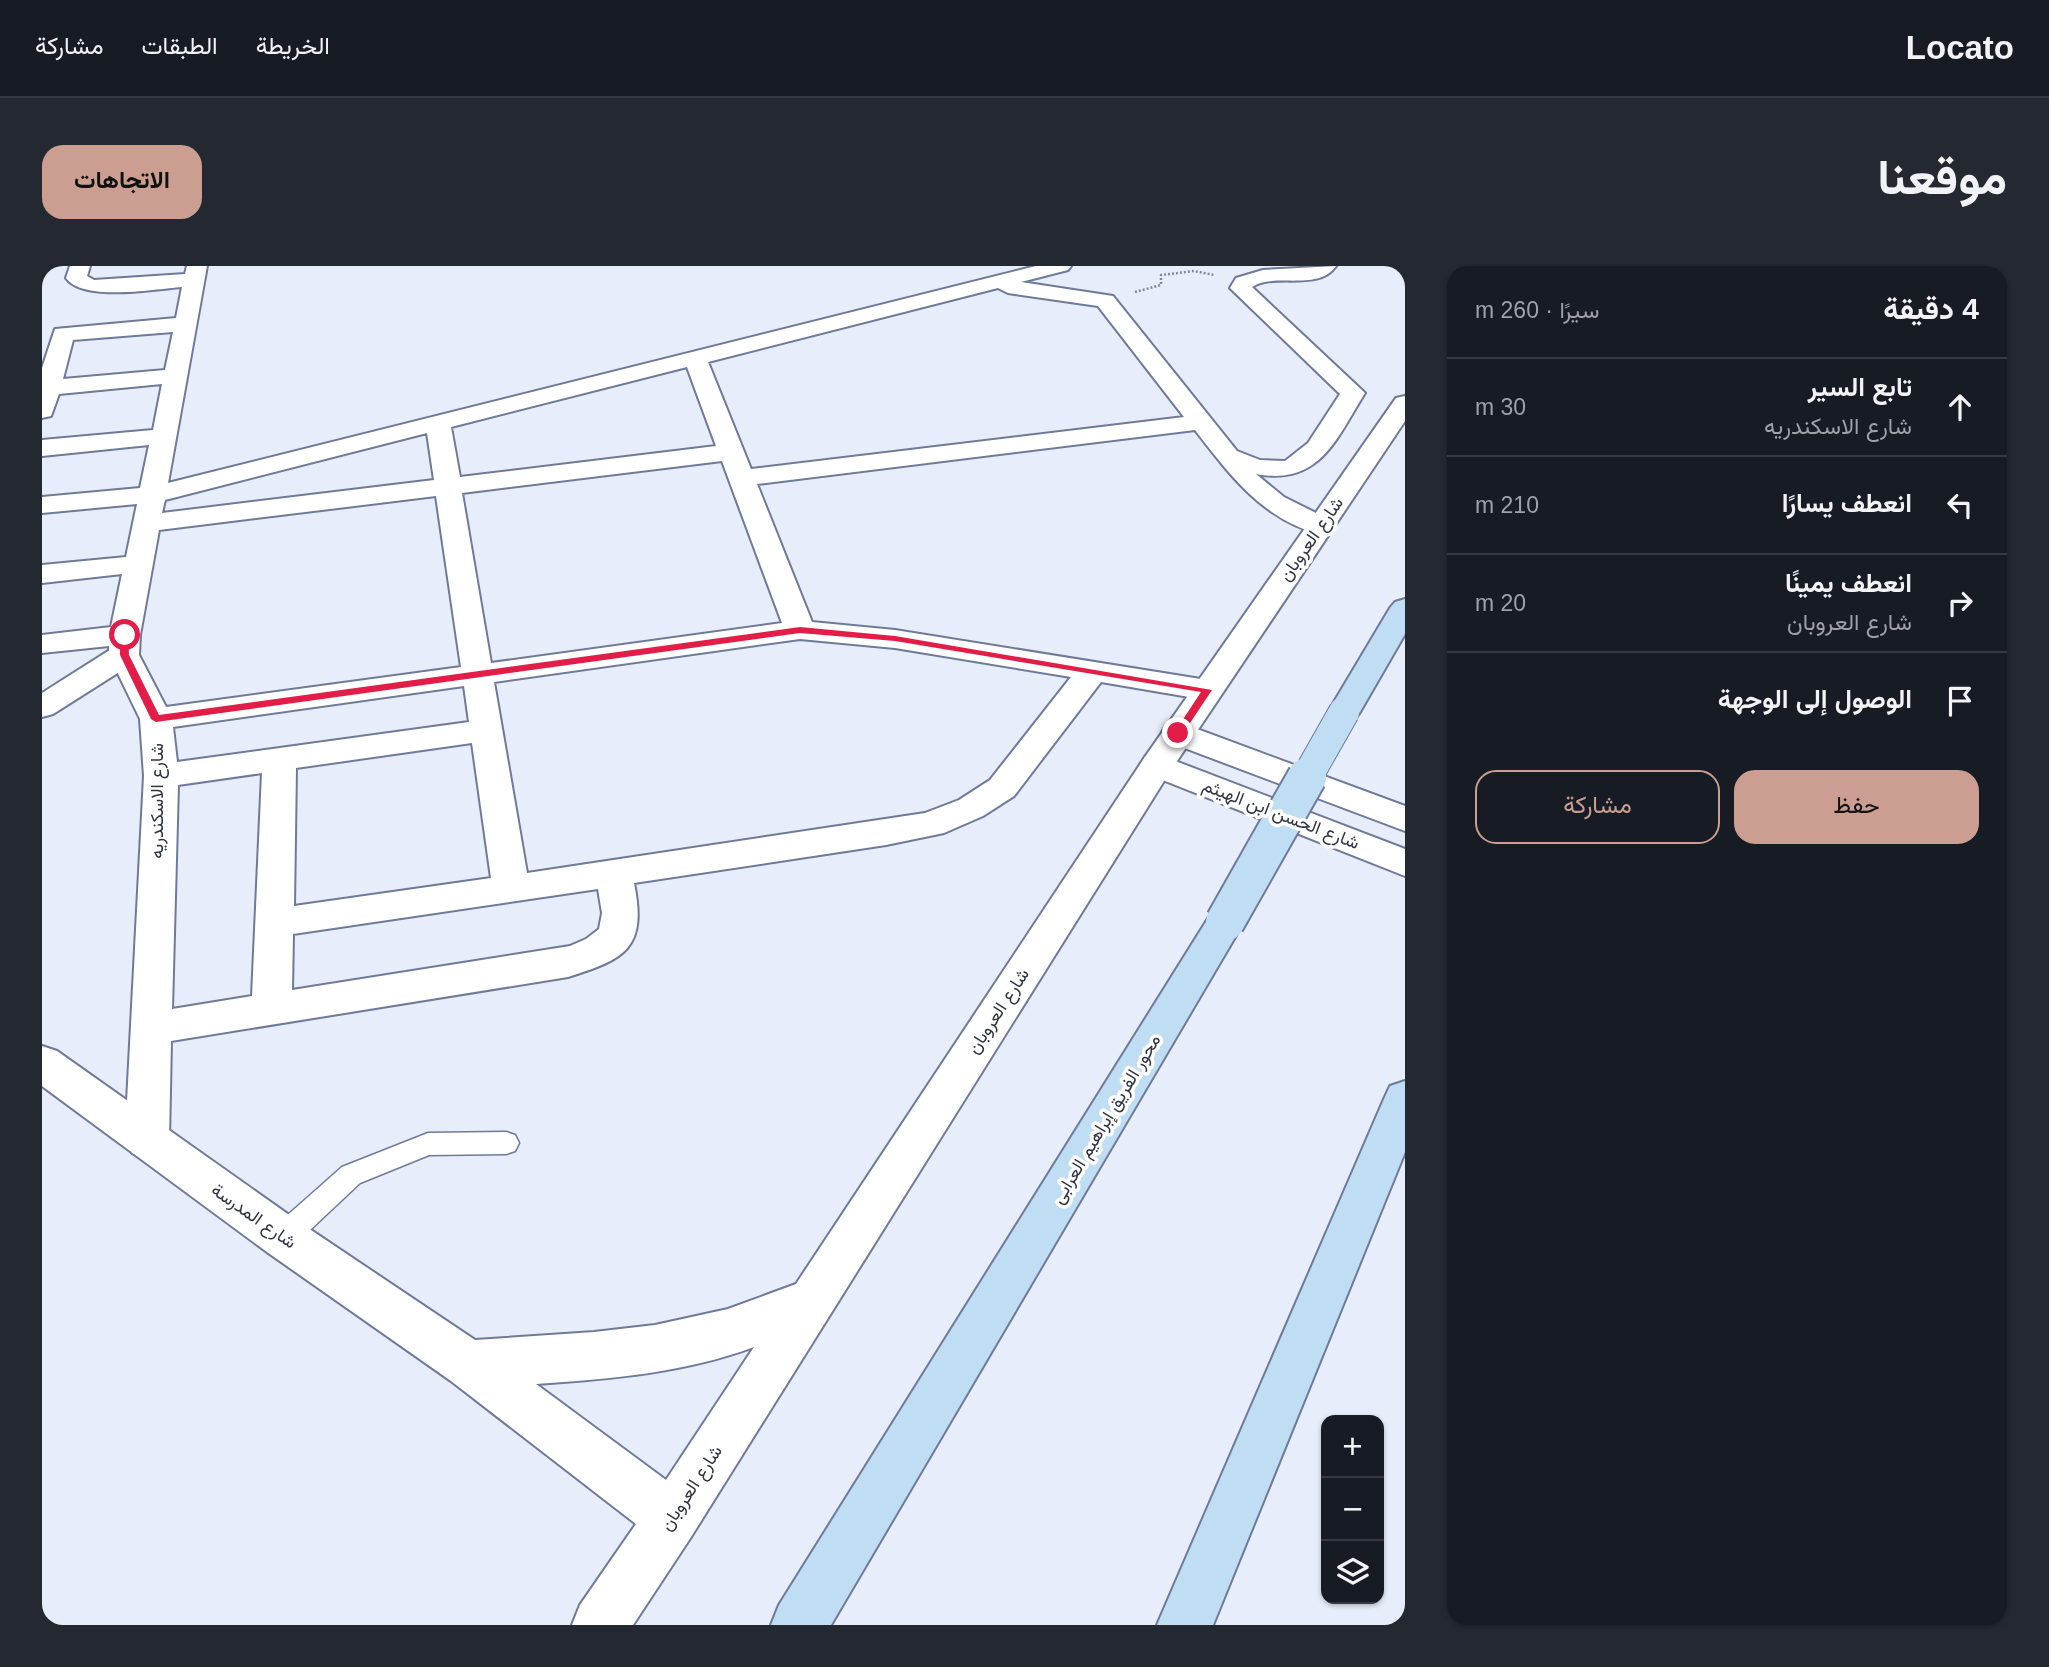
<!DOCTYPE html>
<html lang="ar">
<meta charset="utf-8">
<style>
body{margin:0;font-family:Helvetica,Vazirmatn,sans-serif;background:#242831;color:#f1f3f6;direction:rtl}
.controls{position:absolute;right:21px;bottom:21px;display:grid;overflow:hidden;border-radius:14px;box-shadow:0 2px 5px #0004}
.controls button{width:63px;height:63px;display:grid;place-items:center;padding:0;border:0;border-bottom:2px solid #363941;background:#171b24;color:#f1f3f6;font:35px sans-serif}
.stop{position:absolute;width:21px;height:21px;margin:-16px;border:5px solid #e11d48;border-radius:50%;background:#fff}
.stop.end{background:#e11d48;border-color:#fff;box-shadow:0 2px 7px #0008}
.list{margin:0;padding:0;list-style:none}
h2{display:flex;justify-content:space-between;align-items:center;height:91px;margin:0;padding:0 28px;font-size:30px}
h2 small{font-size:23px;font-weight:400;color:#9ea1a6}
.list li{display:grid;grid-template-columns:46px 1fr auto;gap:21px;align-items:center;box-sizing:border-box;height:98px;padding:0 28px;border-top:2px solid #363941}
.list b{display:block;font-size:26px;white-space:nowrap}
.list p{margin:0;font-size:23px;white-space:nowrap;color:#9ea1a6}
.list em{font-size:23px;font-style:normal;color:#9ea1a6}
.actions{display:flex;gap:14px;padding:21px 28px}
.actions a{flex:1;padding:16px 0;border:2px solid #cb9e91;border-radius:21px;text-align:center;font-size:24px;color:#cb9e91}
.actions .main{background:#cb9e91;color:#111}
.icon{flex:none;width:38px;height:38px;fill:none;stroke:currentColor;stroke-width:2;stroke-linecap:round;stroke-linejoin:round}
.map{position:relative;flex:none;width:1363px;height:1359px;overflow:hidden;direction:ltr;border-radius:21px}
header{display:flex;align-items:center;gap:42px;box-sizing:border-box;height:98px;padding:0 35px;background:#171b24;border-bottom:2px solid #363941}
header strong{font-size:33px}
nav{display:flex;gap:38px;margin-inline-start:auto;font-size:24px}
.intro{display:flex;align-items:center;justify-content:space-between;box-sizing:border-box;height:168px;padding:0 42px}
h1{margin:0;font-size:49px}
.button{padding:18px 32px;border-radius:21px;background:#cb9e91;color:#111;font-size:24px;font-weight:700}
main{display:flex;gap:42px;padding:0 42px}
aside{flex:1;background:#171b24;border-radius:21px;box-shadow:0 2px 5px #0004}
.map>svg:first-child{display:block}
.lines{fill:none;stroke-linecap:round;stroke-linejoin:round}
.service-casing{stroke:#6f7a99;stroke-width:3}
.minor-casing{stroke:#6f7a99;stroke-width:4}
.tertiary-casing{stroke:#6f7a99;stroke-width:4}
.secondary-casing{stroke:#6f7a99;stroke-width:4}
.path{stroke:#848997;stroke-width:2.5;stroke-dasharray:2 2;stroke-linecap:butt}
.service{fill:#fff;fill-rule:evenodd}
.minor{fill:#fff;fill-rule:evenodd}
.tertiary{fill:#fff;fill-rule:evenodd}
.secondary{fill:#bfdef3;fill-rule:evenodd}
.secondary-bridge-far1-casing{stroke:#6f7a99;stroke-width:32;stroke-linecap:butt}
.secondary-bridge-casing{stroke:#6f7a99;stroke-width:42;stroke-linecap:butt}
.secondary-bridge-far1{stroke:#bfdef3;stroke-width:30}
.secondary-bridge{stroke:#bfdef3;stroke-width:38}
.route{fill:#e11d48}
.labels{text-anchor:middle;dominant-baseline:central;stroke-width:7;stroke-linejoin:round;paint-order:stroke}
.street-label{font-size:18px;fill:#2f3442;stroke:#fff}
</style>
<header>
<strong>Locato</strong>
<nav><a>الخريطة</a><a>الطبقات</a><a>مشاركة</a></nav>
</header>
<div class="intro"><h1>موقعنا</h1><a class="button">الاتجاهات</a></div>
<main>
<aside>
<h2>4 دقيقة<small>سيرًا · 260 m</small></h2>
<ul class="list">
<li><svg class="icon" aria-label="ahead" viewBox="0 0 24 24"><path d="M12 20V5M6 11l6-6 6 6"/></svg><div><b>تابع السير</b><p>شارع الاسكندريه</p></div><em>30 m</em></li>
<li><svg class="icon" aria-label="left" viewBox="0 0 24 24"><path d="M17 20v-9H6M10 6l-5 5 5 5"/></svg><div><b>انعطف يسارًا</b></div><em>210 m</em></li>
<li><svg class="icon" aria-label="right" viewBox="0 0 24 24"><path d="M7 20v-9h11M14 6l5 5-5 5"/></svg><div><b>انعطف يمينًا</b><p>شارع العروبان</p></div><em>20 m</em></li>
<li><svg class="icon" aria-label="arrive" viewBox="0 0 24 24"><path d="M6 21V4h12l-3 4 3 4H6"/></svg><div><b>الوصول إلى الوجهة</b></div></li>
</ul>
<div class="actions"><a class="main">حفظ</a><a>مشاركة</a></div>
</aside>
<div class="map">
<svg width="1363" height="1359" viewBox="0 0 1363 1359">
<rect width="100%" height="100%" fill="#e8edfb"/>
<g class="lines">
<g class="service-casing">
<path id="service" d="M464,866L473,869L477,877L473,885L464,888L387,889L318,917L251,980L241,983L231,980L227,971L231,962L300,901L386,867Z"/>
</g>
<g class="minor-casing">
<path id="minor" d="M28,0H48L45,10L52,14L143,8L145,0H165L126,217L994,0H1029L1026,4L979,16L1071,30L1195,185L1218,194L1243,195L1266,177L1298,128L1188,22L1194,12L1221,4L1294,0C1276,26 1233,6 1210,21L1323,127C1294,173 1278,220 1214,208L1242,231L1288,254L1292,260L1288,266L1278,268C1221,254 1187,208 1153,164L715,218L770,356L853,364L1165,414L1176,417L1181,424L1176,431L1165,434L1059,416L972,530L941,550L902,567L844,579L592,617C605,682 584,693 526,711L129,775L127,874L120,887L105,893L90,887L83,874L102,510L98,453L67,389V380L0,387V369L69,361L80,308L0,317V299L84,291L95,238L0,247V231L98,222L107,179L0,190V174L111,164L120,118L17,128L9,150L0,152V102L13,63L134,52L140,21C113,23 41,36 24,12ZM956,22L966,27L1056,40L1142,151L709,203L666,96ZM131,66L123,104L21,113L31,74ZM645,101L674,180L418,211L409,161ZM385,167L392,214L120,247L123,234ZM680,195L740,357L449,397L420,227ZM394,230L419,401L124,441L97,389L98,369L117,264ZM758,373L853,382L1029,411L948,514L917,534L883,547L485,607L452,416ZM422,420L427,456L135,496L131,461ZM430,477L449,612L252,640L254,502ZM220,507L210,730L130,743L136,519ZM556,623L560,647L557,663L544,673L528,680L250,724L251,668Z
M1136,456L1363,540V565L1124,475L1120,467L1124,459Z
M1115,488L1363,583V610L1103,507L1098,499L1103,491Z"/>
</g>
<g class="tertiary-casing">
<path id="tertiary" d="M1363,130V155L1127,507L649,1271L591,1359H530L538,1339L594,1258L409,1115L225,986L0,820V780L15,785L257,956L433,1074L552,1066L613,1059L686,1043L754,1018L1103,491L1354,132ZM712,1081L624,1214L494,1118C568,1113 642,1107 712,1081Z
M82,380L93,382L97,389L93,396L11,448L0,451V427L71,382Z"/>
</g>
<g class="secondary-casing">
<path id="secondary" d="M1363,333V368L1318,446L1313,453L1302,456L1291,453L1286,446L1348,342L1353,336Z
M1183,642L1196,646L1202,656L789,1359H729L737,1339L1170,646Z
M1363,815V886L1171,1359H1115L1342,833L1348,820Z"/>
</g>
<path class="path" d="M1093,26L1119,19V9L1152,5L1172,9"/>
<use href="#service" class="service"/>
<use href="#minor" class="minor"/>
<use href="#tertiary" class="tertiary"/>
<use href="#secondary" class="secondary"/>
<g class="secondary-bridge-far1-casing">
<path id="secondary-bridge-far1" d="M1264,513L1302,446"/>
</g>
<g class="secondary-bridge-casing">
<path id="secondary-bridge" d="M1183,656L1265,511"/>
</g>
<use href="#secondary-bridge-far1" class="secondary-bridge-far1"/>
<use href="#secondary-bridge" class="secondary-bridge"/>
</g>
<path class="route" d="M758,361L853,370L1170,424L1140,469L1136,470L1132,467L1159,426L853,375L758,367L114,456L109,453L78,389V369L86,367L87,389L117,449Z"/>
<g class="labels">
<g class="street-label">
<text transform="translate(1269 273) rotate(-55)">شارع العروبان</text>
<text transform="translate(115 535) rotate(-90)">شارع الاسكندريه</text>
<text transform="translate(1239 548) rotate(21)">شارع الحسن ابن الهيثم</text>
<text transform="translate(956 745) rotate(-57)">شارع العروبان</text>
<text transform="translate(1064 853) rotate(-59)">محور الفريق إبراهيم العرابى</text>
<text transform="translate(212 950) rotate(35)">شارع المدرسة</text>
<text transform="translate(649 1222) rotate(-57)">شارع العروبان</text>
</g>
</g>
</svg>
<div class="controls">
<button>+</button>
<button>−</button>
<button><svg class="icon" aria-label="layers" viewBox="0 0 24 24"><path d="M12 4l9 5-9 5-9-5zM3 14l9 5 9-5"/></svg></button>
</div>
<div class="stop" style="left:83px;top:369px"></div>
<div class="stop end" style="left:1136px;top:467px"></div>
</div>
</main>
